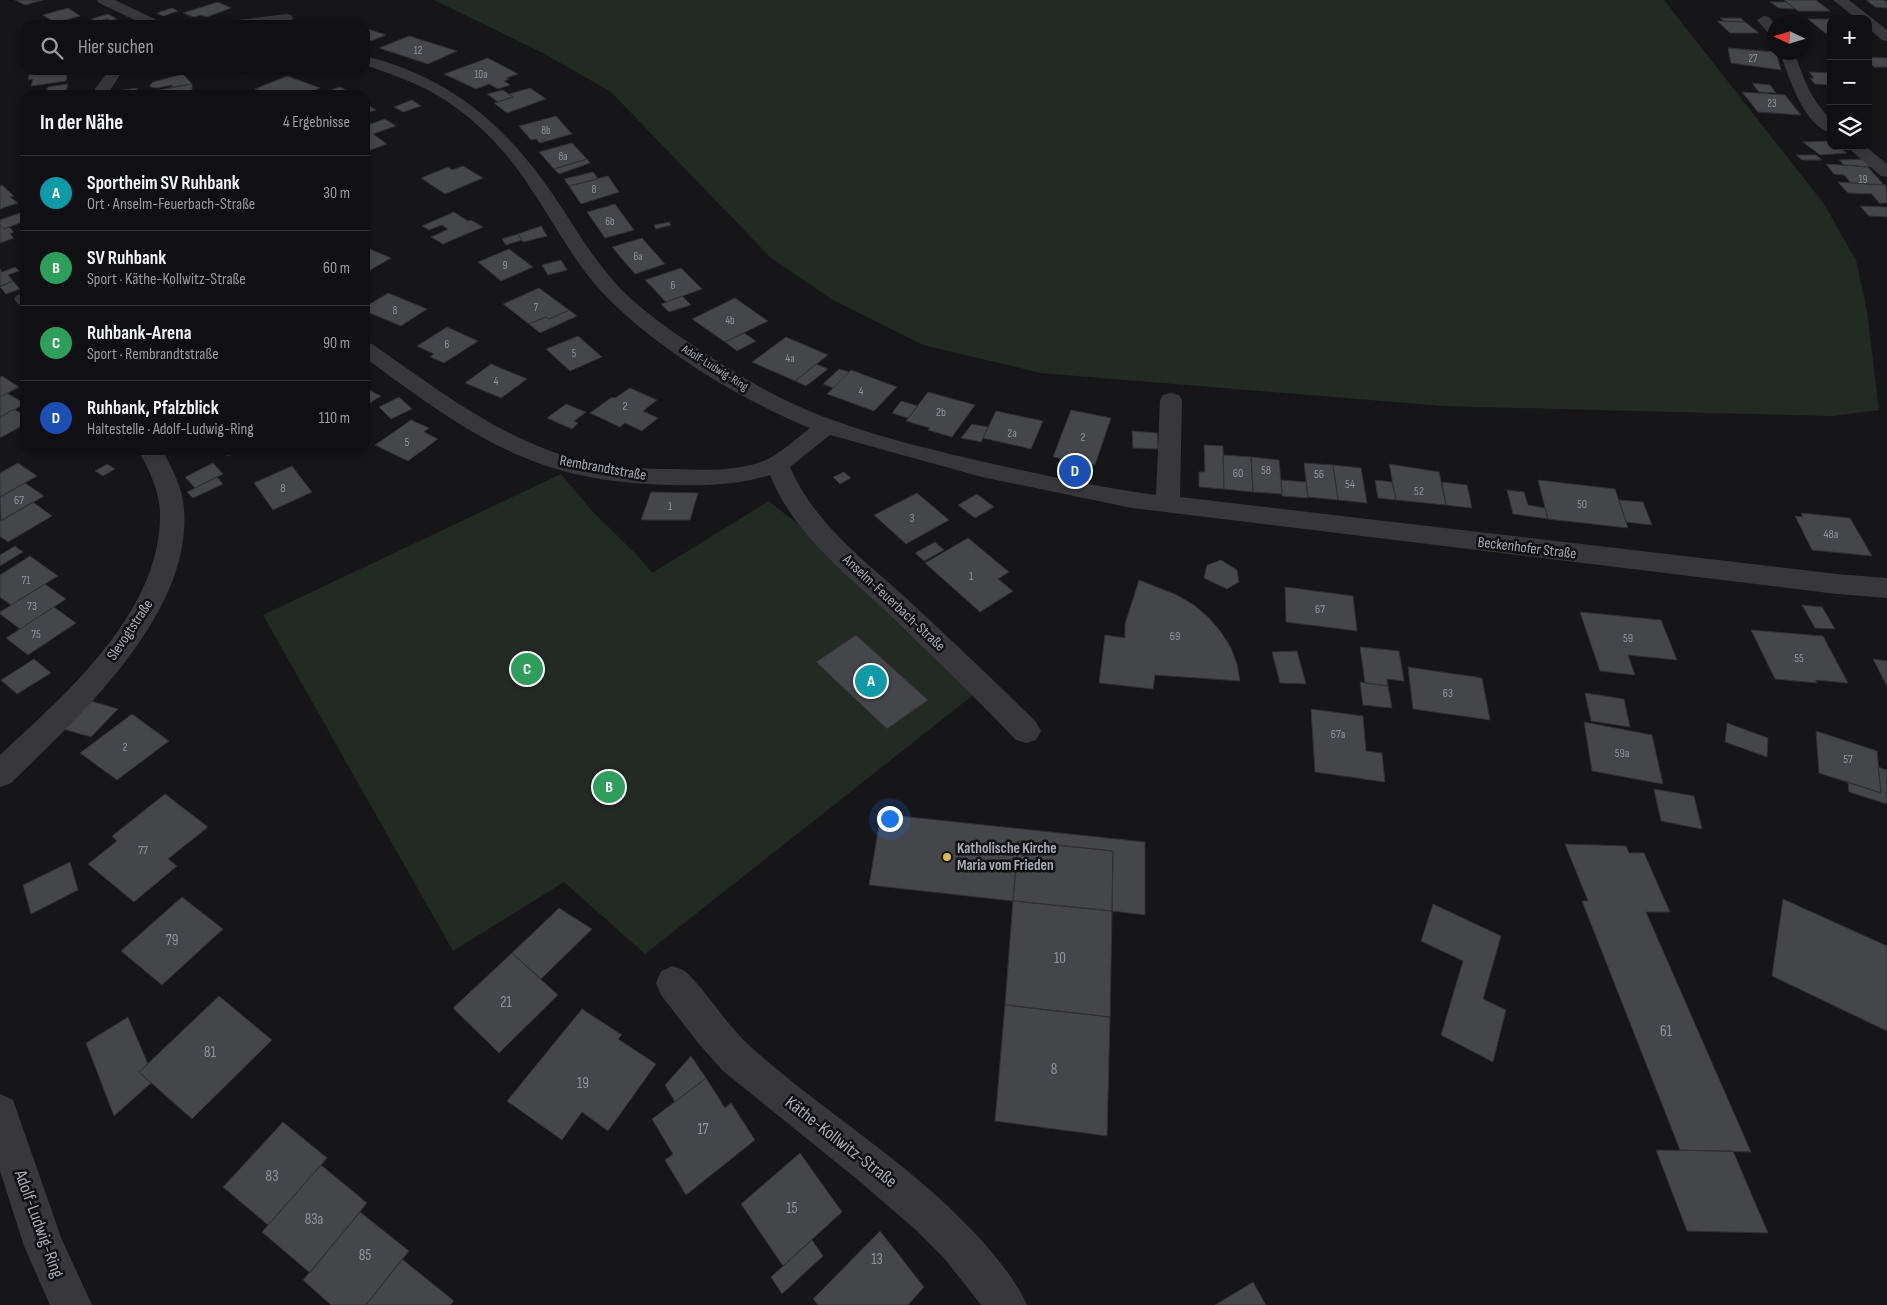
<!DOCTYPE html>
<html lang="de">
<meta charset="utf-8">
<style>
body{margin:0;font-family:"Sofia Sans Condensed",sans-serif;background:#19191b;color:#f1f3f6}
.controls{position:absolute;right:15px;top:15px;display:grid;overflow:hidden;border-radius:10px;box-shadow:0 2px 8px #0003}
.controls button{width:45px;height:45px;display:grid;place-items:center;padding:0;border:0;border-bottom:1px solid #303032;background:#101012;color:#f1f3f6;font:25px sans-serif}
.compass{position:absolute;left:1767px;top:15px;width:45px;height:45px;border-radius:50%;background:#101012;box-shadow:0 2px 8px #0003;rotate:274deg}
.you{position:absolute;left:889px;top:818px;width:18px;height:18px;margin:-12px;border:4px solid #fff;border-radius:50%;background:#1a73e8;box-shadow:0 0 0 8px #1a73e833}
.badge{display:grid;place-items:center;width:32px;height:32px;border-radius:50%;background:#ddb948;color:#fff;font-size:16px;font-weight:700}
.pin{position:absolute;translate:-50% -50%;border:2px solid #fff;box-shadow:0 1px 5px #0006}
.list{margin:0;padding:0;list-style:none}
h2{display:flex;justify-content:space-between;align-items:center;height:65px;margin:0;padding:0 20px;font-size:21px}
h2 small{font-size:16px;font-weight:400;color:#9c9d9f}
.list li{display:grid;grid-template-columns:32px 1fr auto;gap:15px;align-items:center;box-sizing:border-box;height:75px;padding:0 20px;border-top:1px solid #303032}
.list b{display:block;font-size:19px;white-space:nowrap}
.list p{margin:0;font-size:16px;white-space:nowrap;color:#9c9d9f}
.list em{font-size:16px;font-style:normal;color:#9c9d9f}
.icon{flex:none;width:28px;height:28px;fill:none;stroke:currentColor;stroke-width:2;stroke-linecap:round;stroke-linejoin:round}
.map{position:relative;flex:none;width:1887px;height:1305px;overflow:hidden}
.search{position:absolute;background:#101012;box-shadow:0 2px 8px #0003;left:20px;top:20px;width:350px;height:55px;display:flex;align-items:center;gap:12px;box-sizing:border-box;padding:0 18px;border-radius:15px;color:#9c9d9f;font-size:19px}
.panel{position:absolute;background:#101012;box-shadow:0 2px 8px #0003;left:20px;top:90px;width:350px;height:365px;border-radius:15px}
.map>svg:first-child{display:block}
.green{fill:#232a24}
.building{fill:#45464a;stroke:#313033}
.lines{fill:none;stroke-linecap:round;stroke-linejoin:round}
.minor{fill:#38383c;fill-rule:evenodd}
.poi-dot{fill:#ddb948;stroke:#111113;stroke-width:2}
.labels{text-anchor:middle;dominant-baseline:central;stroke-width:5;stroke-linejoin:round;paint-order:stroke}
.far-number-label{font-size:11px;fill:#91929b}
.far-street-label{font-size:12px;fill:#aaacb6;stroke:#111113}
.number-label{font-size:12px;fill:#91929b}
.street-label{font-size:15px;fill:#aaacb6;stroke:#111113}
.poi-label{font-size:15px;font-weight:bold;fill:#aaacb6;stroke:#111113;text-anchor:start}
.near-number-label{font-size:15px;fill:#91929b}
.near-street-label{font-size:18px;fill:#aaacb6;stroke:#111113}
</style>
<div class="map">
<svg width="1887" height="1305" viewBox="0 0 1887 1305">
<rect width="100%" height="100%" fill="#161618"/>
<path class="green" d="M434,0H1664L1824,204L1856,260L1867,311L1879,410L1833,416L1442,406L1041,373L923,345L833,300L771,258L611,92L543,53Z
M561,474L593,512L637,555L652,573L769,501L810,534L977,692L645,954L564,882L453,951L263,615Z"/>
<path class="building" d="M15,0H43L25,5Z
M1784,0H1816L1830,11H1798Z
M1866,0H1884L1887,2V8L1875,7Z
M218,2L231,8L207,17L200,15L194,17L183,13Z
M1770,2H1786L1795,9L1779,8Z
M68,8L80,16L55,23L43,15Z
M172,8L178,11L163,16L157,13Z
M108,14L117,19L111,21L107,19L96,22L91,19Z
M1720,18H1741L1745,22L1724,21Z
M1808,19H1831V33H1825Z
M1717,21L1745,22L1759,33H1730Z
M365,28L386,35L371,41L365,39Z
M409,36L457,51L428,64L379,48Z
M1728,48L1776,52L1781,70L1731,63Z
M1868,57L1887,58V67H1874L1868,61Z
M488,58L518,74L506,78L509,79L504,81L510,85L498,89L489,84L476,89L444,74Z
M40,70H68L66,81L31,86L33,79L28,80L29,75L40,73Z
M236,70H259L247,75Z
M1809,72L1831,73V85L1815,84L1810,78H1814Z
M183,74L192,84L172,87V85L157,88L150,87V85L153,82Z
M287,76L320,88L304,95H271L255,89Z
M1752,83L1770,85L1776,93L1759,92Z
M68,84L66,91L45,94L48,87Z
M192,84V95H148V92Z
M340,87L356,95H316Z
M137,88V95H123V90Z
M530,88L546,99L507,113L494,103L513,97L509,94Z
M503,90L513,97L498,102L487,94Z
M1742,92L1785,95L1801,115L1758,112Z
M412,100L421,106L403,112L394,107Z
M365,103L376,110L365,114Z
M556,116L572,134L540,143L536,139L531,140L519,126Z
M385,119L396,126L373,134L387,144L365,152V126Z
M1828,141L1831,143V146L1840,148L1847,153L1820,155L1803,142Z
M572,143L587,159L554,169L539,152Z
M1796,155H1816L1822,160H1802Z
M587,159L590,163L559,174L554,169Z
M1863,159L1870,167L1844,165L1839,160Z
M1826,164L1868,167L1884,185L1851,183L1844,175L1834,174Z
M463,166L483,178L445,194L421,178L448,167L452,170Z
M593,172L598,179L569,186L564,179Z
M608,176L619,192L581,204L569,186Z
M1838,182L1886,185L1887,203H1879L1872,194L1848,193Z
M2,185L14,196L10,197L18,203L0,209V186Z
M615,204L634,230L605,238L587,212Z
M1860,206L1887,207V217L1869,216Z
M25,211V221L4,229L0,225V220Z
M454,212L468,221L471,220L483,227L443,244L431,237L448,229L442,225L429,230L422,226Z
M669,222L671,225L656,229L654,225Z
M0,225L4,229L9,227L14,232L10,234L14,238L0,243Z
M541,226L547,236L523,242L518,234Z
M518,234L522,240L506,245L502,239Z
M642,238L665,264L635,274L612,247Z
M365,247L391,258L365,273Z
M509,249L533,267L501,281L478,262Z
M561,260L567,270L548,275L542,265Z
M15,267L19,271L8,275L13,281L0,286V269L2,272Z
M681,268L702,289L666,302L645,280Z
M13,281L20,289L6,294L0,287Z
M539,288L569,310L549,319L546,317L529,324L503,304Z
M388,293L427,309L401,326L365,311V307Z
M682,296L691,305L669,312L661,304Z
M735,298L768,321L725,342L692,319Z
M569,310L577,316L540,333L529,324L546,317L549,319Z
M447,327L478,341L444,363L430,357L434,354L417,346Z
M744,333L756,341L737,351L725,342Z
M578,336L602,357L570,371L546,349Z
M786,337L828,355L795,381L752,362Z
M491,364L527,379L501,398L465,383Z
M816,364L828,369L806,386L795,381Z
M839,369L849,372L833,388L823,384Z
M851,370L897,387L874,411L827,394Z
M2,376L19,387L0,397V377Z
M365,388L381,396L365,406Z
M630,388L657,400L643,411L658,418L642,431L625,423L620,427L590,413L612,397L615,398Z
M928,392L975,405L952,437L928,430L930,428L906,421Z
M7,393L25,404L0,417V397Z
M399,397L412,409L391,419L379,407Z
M901,401L918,406L908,418L892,413Z
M566,404L586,412L574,421L578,423L572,429L547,418Z
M14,409L25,416V424L0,438V417Z
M1071,410L1111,418L1095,465L1053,457Z
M996,411L1043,421L1031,449L983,438Z
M411,420L429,428L424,432L438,439L408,461L375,445Z
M972,424L988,427L981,442L961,438Z
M1132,431L1157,433L1158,449L1133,448Z
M1204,445L1223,446L1224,489L1199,487V472H1205Z
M222,450H240L228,456Z
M1223,455L1251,457L1253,492L1224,489Z
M1251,457L1279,460L1282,494L1253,492Z
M18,463L37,476L0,497V473Z
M213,463L223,474L195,488L185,477Z
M1304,463L1333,465L1338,500L1308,497Z
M107,464L115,469L103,476L95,471Z
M1389,464L1439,472L1446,505L1396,500Z
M1333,465L1361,468L1367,503L1338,500Z
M292,466L312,492L273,510L254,483Z
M844,472L851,478L840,484L833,477Z
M217,477L223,484L193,498L187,492Z
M1281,480L1306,482L1308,498L1282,496Z
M1375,480L1392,482L1396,500L1378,498Z
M1538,480L1615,489L1628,528L1548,519Z
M1442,482L1467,485L1472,508L1446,505Z
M25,483L44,496L1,521L0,497Z
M1507,490L1524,492L1528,505L1545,508L1548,519L1513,514Z
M651,492L698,493L690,520H641Z
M917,493L949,520L906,544L874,515Z
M977,494L994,507L975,518L958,505Z
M1619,500L1643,502L1652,525L1626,522Z
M33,502L52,516L8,542L0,536V521Z
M1801,513L1850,518L1872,556L1812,550L1795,516L1803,517Z
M968,538L1009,572L998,579L1013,591L980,612L925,563Z
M935,542L944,550L924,561L915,553Z
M15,546L23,552L0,566V555Z
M30,556L58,576L11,605L0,597V575Z
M1221,560L1237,570L1239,582L1227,589L1204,578L1207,565Z
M1139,580L1177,595L1194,605L1209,618L1221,632L1231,648L1237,664L1240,681L1155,675L1153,689L1099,683L1105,635L1125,638V624Z
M45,584L66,599L20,629L0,614V612Z
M1285,587L1353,596L1357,631L1286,622Z
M1802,605L1822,607L1835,629L1815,628Z
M54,607L76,623L28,655L6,638Z
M1580,612L1661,620L1677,660L1628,655L1635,675L1600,671Z
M1751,630L1823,636L1848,683L1815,680L1817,683L1775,679Z
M856,635L928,700L887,729L816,662Z
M1360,647L1399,651L1404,681L1387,679L1388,686L1365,683Z
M1297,651L1306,684L1280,683L1272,652Z
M34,659L51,673L17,694L1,680Z
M1873,659L1887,661V686Z
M1408,667L1482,678L1490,720L1413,709Z
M1360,682L1388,686L1392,708L1363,705Z
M1585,693L1624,699L1630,727L1591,721Z
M91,701L118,709L91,737L63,729Z
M1311,709L1363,716L1366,751L1382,753L1385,782L1315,772Z
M132,714L169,741L117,780L80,753Z
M1584,722L1652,735L1663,784L1592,771Z
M1727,723L1768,738L1767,757L1725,742Z
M1816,731L1877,751L1881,793L1819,773Z
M1878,767L1887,770V804L1849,792L1848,782L1881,793Z
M1654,789L1694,796L1702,829L1661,821Z
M165,794L208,827L168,859L177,866L134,902L88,864L117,841L112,836Z
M881,814L1145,842V915L1112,911L1113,851L1018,841L1013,901L869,885Z
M1018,841L1113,851L1112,911L1013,901Z
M1565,844L1626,846L1629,853H1644L1670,912H1646L1751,1152L1680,1150L1582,901H1588Z
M70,862L78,890L31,914L23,885Z
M182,897L223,929L162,985L121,951Z
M1783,899L1887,946V1031L1772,976Z
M1013,901L1112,911L1110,1017L1005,1005Z
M1433,904L1501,936L1483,999L1506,1010L1493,1062L1441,1035L1463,961L1421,941Z
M559,908L592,929L541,979L512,953Z
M512,953L558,995L499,1053L453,1008Z
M219,996L272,1040L192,1119L139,1072Z
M1005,1005L1110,1017L1107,1136L995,1121Z
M582,1009L622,1035L618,1039L656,1064L608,1131L582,1112L562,1140L507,1101Z
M128,1017L148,1064L139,1072L151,1083L114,1116L86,1043Z
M691,1056L706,1078L675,1102L665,1085Z
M706,1078L725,1108L731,1103L755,1140L686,1195L665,1160L673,1154L652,1119Z
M283,1122L327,1158L268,1225L223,1187Z
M1656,1150L1733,1151L1768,1233L1687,1231Z
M800,1153L842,1212L783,1266L741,1204Z
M321,1165L367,1203L310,1273L262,1232Z
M360,1212L409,1251L366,1305H331L303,1280Z
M880,1231L924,1287L908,1305H818L813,1299Z
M812,1240L823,1256L782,1294L771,1277Z
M402,1259L454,1301L450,1305H366Z
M1253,1282L1266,1305H1215Z"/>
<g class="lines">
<path class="minor" d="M97,0H115L161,22L163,25H145L99,3Z
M1833,0H1849L1887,30V41L1882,40L1868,28V19H1857Z
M286,14L291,15L293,18L291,21L263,25H223L230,21Z
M1764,16L1769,17L1774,23V35L1769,34L1757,20Z
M1780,52H1794C1803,77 1811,101 1831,119V133C1804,126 1788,76 1780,52Z
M365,56C451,77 508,127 556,199C579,234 599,269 629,297C650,316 674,333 697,348C730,370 764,391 800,407C862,434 932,450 998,465C1051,477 1103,488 1156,495L1160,400L1163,395L1171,393L1179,395L1182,400L1180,497L1837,574L1887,578V598L1837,594L1132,508L982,477L830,435L790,467C814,523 863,559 907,599C951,640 994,680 1036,722L1041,731L1036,740L1026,743L1016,740C974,696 931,655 888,613C844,572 793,533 770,475C738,485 704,486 672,485C621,484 570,477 523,457C465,433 415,394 365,358V342L372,344C433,386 494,434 565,456C600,467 638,469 674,469C703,470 740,472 768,459C783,451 797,438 810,428C740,400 643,341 594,283C569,253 551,218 529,186C504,147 469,112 428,90C408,80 386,72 365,65Z
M109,70H123L111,89L110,95H94L95,89Z
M1846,146H1865L1887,164V177L1881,176Z
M25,293V306L18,304L14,299L17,295Z
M138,450H162C172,468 183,488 184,510C192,614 79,717 11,783L0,787V755C67,693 163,610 160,511C159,489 148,468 138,450Z
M673,966C677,968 683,969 687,973C710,995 726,1025 751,1047C827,1115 916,1166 984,1243C1000,1262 1017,1282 1027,1305H981L944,1258L917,1231L858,1180L723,1071L699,1044L661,995L656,983L661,971Z
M0,1094L13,1100L62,1240L92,1305H50L24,1246L0,1171Z"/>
</g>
<circle class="poi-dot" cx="947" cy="857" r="5"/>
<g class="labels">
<g class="far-number-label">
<text x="418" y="50">12</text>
<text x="1753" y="58">27</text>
<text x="481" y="74">10a</text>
<text x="1772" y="103">23</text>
<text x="546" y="130">8b</text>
<text x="563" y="156">8a</text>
<text x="1863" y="179">19</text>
<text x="594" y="189">8</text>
<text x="610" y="221">6b</text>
<text x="638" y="256">6a</text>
<text x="505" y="265">9</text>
<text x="673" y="285">6</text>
<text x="536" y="307">7</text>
<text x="395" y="310">8</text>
<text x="730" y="320">4b</text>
<text x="447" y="344">6</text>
<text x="574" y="353">5</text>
<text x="790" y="358">4a</text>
<text x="496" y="381">4</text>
<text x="861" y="391">4</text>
</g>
<g class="far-street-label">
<text transform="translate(715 368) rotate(32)">Adolf-Ludwig-Ring</text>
</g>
<g class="number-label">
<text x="625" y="406">2</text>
<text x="941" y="412">2b</text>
<text x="1012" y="433">2a</text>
<text x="1083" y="437">2</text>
<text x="407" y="442">5</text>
<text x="1266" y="470">58</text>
<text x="1238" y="473">60</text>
<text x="1319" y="474">56</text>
<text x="1350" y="484">54</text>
<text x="283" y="488">8</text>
<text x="1419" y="491">52</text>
<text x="19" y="500">67</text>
<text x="1582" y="504">50</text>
<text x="670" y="506">1</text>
<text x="912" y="518">3</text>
<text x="1831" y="534">48a</text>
<text x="971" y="576">1</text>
<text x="26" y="580">71</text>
<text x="32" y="606">73</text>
<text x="1320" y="609">67</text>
<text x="36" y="634">75</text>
<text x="1175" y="636">69</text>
<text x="1628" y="638">59</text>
<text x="1799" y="658">55</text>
<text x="1448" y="693">63</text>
<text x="1338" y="734">67a</text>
<text x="125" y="747">2</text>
<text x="1622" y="753">59a</text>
<text x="1848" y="759">57</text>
<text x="143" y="850">77</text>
</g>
<g class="street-label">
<text transform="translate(603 468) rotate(10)">Rembrandtstraße</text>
<text transform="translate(1527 548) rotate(7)">Beckenhofer Straße</text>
<text transform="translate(894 603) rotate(43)">Anselm-Feuerbach-Straße</text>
<text transform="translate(130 630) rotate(-56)">Slevogtstraße</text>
</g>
<g class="poi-label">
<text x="957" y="848">Katholische Kirche<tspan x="957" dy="17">Maria vom Frieden</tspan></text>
</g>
<g class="near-number-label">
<text x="172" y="940">79</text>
<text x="1060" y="958">10</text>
<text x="506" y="1002">21</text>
<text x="1666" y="1031">61</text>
<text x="210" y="1052">81</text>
<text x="1054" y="1069">8</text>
<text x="583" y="1083">19</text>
<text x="703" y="1129">17</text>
<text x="272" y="1176">83</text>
<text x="792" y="1208">15</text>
<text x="314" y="1219">83a</text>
<text x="365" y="1255">85</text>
<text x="877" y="1259">13</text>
</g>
<g class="near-street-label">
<text transform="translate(841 1142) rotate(38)">Käthe-Kollwitz-Straße</text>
<text transform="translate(39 1224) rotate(70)">Adolf-Ludwig-Ring</text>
</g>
</g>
</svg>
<div class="controls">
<button>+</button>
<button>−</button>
<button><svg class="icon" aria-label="layers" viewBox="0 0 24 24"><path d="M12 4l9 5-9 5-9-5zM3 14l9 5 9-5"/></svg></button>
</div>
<svg class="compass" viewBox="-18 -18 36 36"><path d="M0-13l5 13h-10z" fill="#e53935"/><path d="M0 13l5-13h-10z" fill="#9c9d9f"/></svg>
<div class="you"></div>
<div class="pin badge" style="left:871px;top:681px;background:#0f9aa8">A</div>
<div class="pin badge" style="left:609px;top:787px;background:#2e9e5b">B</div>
<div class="pin badge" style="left:527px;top:669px;background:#2e9e5b">C</div>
<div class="pin badge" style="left:1075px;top:471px;background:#1a4fb4">D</div>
<div class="search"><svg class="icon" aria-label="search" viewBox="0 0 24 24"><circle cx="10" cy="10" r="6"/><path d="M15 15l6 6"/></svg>Hier suchen</div>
<section class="panel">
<h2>In der Nähe<small>4 Ergebnisse</small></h2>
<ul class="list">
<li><span class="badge" style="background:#0f9aa8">A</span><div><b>Sportheim SV Ruhbank</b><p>Ort · Anselm-Feuerbach-Straße</p></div><em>30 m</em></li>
<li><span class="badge" style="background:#2e9e5b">B</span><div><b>SV Ruhbank</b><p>Sport · Käthe-Kollwitz-Straße</p></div><em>60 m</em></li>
<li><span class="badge" style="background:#2e9e5b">C</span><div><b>Ruhbank-Arena</b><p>Sport · Rembrandtstraße</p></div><em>90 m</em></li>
<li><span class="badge" style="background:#1a4fb4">D</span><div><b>Ruhbank, Pfalzblick</b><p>Haltestelle · Adolf-Ludwig-Ring</p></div><em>110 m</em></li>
</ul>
</section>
</div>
